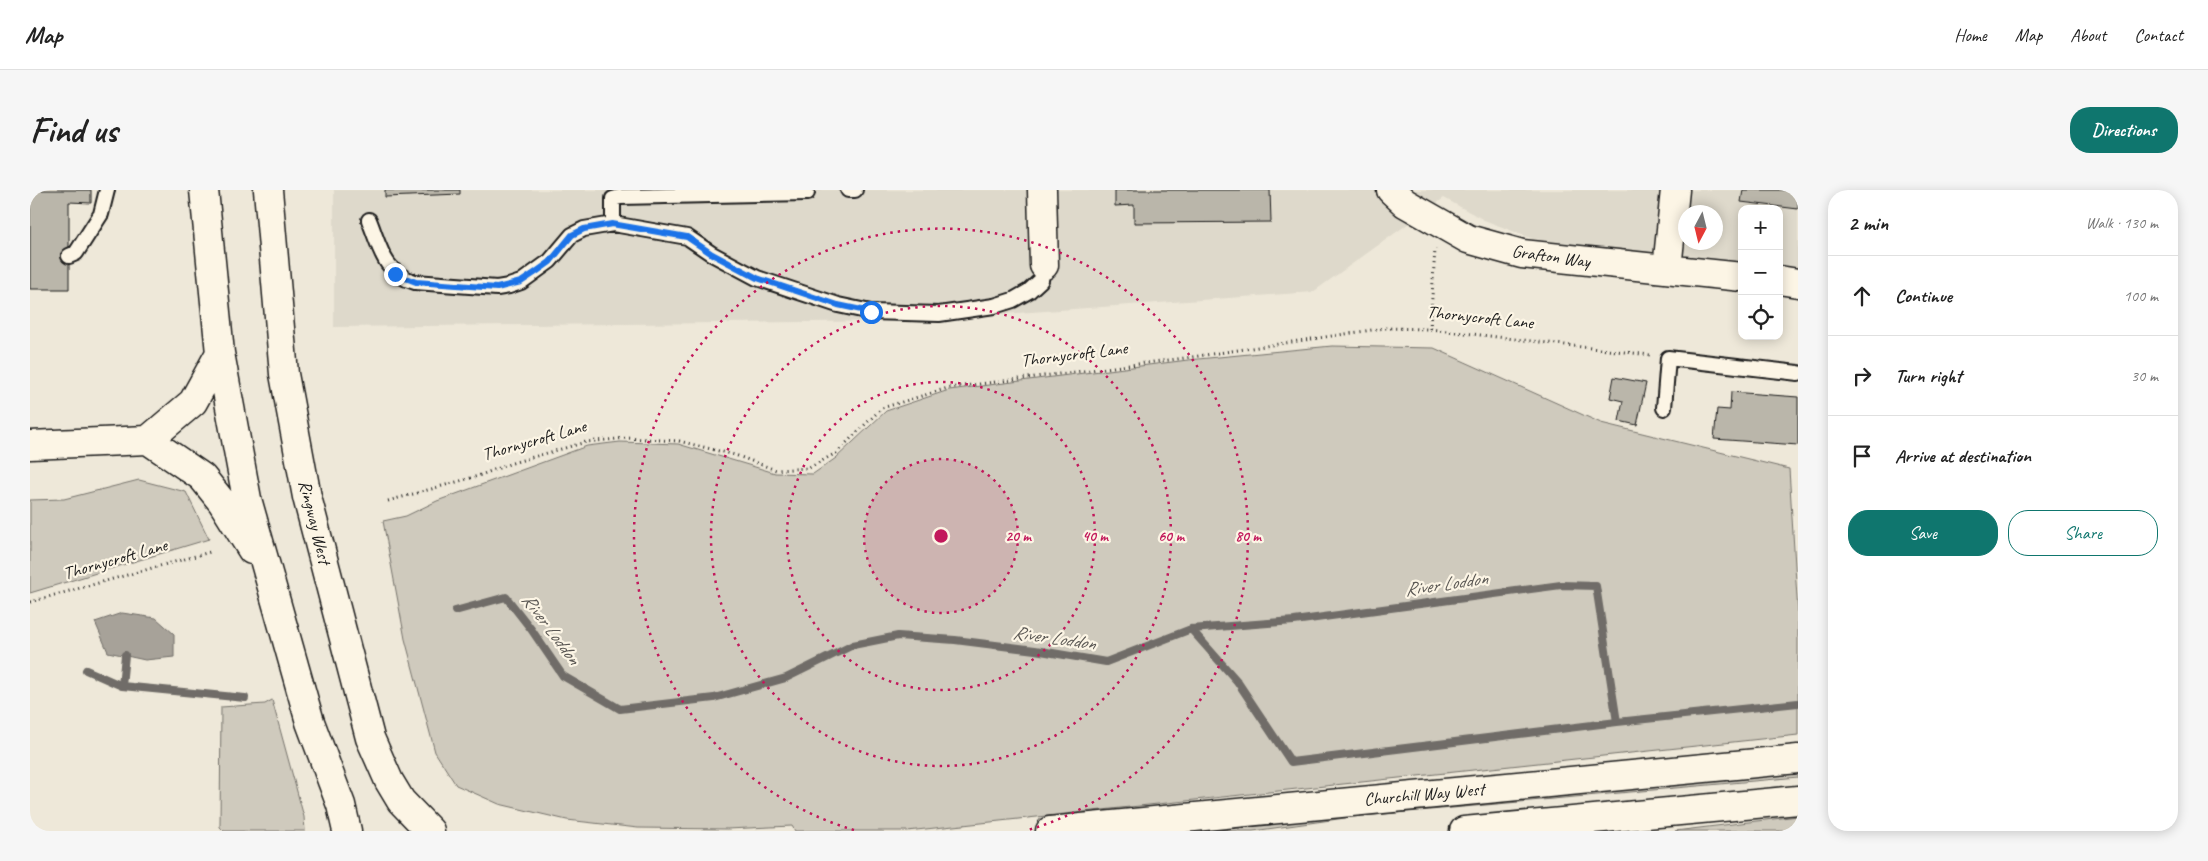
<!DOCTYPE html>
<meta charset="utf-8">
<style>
body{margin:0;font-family:Caveat,sans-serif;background:#f6f6f6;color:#222}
.controls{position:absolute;right:15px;top:15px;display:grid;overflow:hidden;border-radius:10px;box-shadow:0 2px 12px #0003}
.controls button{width:45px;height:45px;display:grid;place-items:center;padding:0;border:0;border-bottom:1px solid #e0e0e0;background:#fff;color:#222;font:25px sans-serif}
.compass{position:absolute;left:1648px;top:15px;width:45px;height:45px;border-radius:50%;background:#fff;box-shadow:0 2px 12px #0003;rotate:187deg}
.stop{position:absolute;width:15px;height:15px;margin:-11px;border:4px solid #1a73e8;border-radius:50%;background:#fff}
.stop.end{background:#1a73e8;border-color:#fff;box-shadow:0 1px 5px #0008}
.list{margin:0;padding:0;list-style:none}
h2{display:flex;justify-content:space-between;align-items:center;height:65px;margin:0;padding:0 20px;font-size:21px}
h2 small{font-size:16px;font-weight:400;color:#767676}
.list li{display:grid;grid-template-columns:32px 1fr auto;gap:15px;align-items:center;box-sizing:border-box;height:80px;padding:0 20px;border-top:1px solid #e0e0e0}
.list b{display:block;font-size:19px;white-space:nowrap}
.list em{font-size:16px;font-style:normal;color:#767676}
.actions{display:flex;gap:10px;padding:15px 20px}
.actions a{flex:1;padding:11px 0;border:1px solid #0f766e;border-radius:20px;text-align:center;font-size:18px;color:#0f766e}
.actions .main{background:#0f766e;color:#fff}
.icon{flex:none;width:28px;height:28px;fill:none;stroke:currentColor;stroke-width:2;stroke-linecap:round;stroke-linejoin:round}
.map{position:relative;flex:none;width:1768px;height:641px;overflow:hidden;border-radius:20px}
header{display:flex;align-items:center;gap:30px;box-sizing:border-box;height:70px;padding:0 25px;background:#fff;border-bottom:1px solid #e0e0e0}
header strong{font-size:24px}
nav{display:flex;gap:28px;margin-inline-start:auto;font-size:18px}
.intro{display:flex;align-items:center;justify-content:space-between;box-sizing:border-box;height:120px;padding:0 30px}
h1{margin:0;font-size:35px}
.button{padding:12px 22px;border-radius:20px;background:#0f766e;color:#fff;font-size:18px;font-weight:700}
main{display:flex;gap:30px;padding:0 30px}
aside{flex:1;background:#fff;border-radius:20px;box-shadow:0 2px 12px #0003}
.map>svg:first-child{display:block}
.built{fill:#ded9cb;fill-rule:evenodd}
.green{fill:#cfcabd;stroke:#76736c}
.water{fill:#a7a299;stroke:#6f6c67}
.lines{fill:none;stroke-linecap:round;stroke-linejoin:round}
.stream{stroke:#6f6c67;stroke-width:8}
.building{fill:#bab6aa;stroke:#1c1c1c}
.lane-casing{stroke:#1c1c1c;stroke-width:18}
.street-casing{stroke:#1c1c1c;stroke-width:31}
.secondary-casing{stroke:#1c1c1c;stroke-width:31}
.primary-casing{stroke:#1c1c1c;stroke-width:31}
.path{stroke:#1c1c1c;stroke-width:3;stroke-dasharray:1 4;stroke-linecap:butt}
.lane{stroke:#fcf5e5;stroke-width:14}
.street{stroke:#fcf5e5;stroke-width:28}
.secondary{stroke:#fcf5e5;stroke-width:28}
.primary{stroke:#fcf5e5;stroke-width:28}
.route{stroke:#1a73e8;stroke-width:6}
.ring{fill:none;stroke:#c2185b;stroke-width:2.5;stroke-dasharray:2.5 5}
.labels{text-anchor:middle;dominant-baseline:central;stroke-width:4.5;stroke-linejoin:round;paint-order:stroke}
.street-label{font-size:18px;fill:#1c1c1c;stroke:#fcf5e5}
.water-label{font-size:19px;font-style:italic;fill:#5b5854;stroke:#fcf5e5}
.centre{fill:#c2185b;stroke:#fcf5e5;stroke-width:2.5}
.ring-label{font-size:15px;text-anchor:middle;font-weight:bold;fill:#c2185b;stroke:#fcf5e5;stroke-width:4.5;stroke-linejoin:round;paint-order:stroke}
</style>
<header>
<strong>Map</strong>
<nav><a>Home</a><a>Map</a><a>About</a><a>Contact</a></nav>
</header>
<div class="intro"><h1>Find us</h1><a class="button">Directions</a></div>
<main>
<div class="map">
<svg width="1768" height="641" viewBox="0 0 1768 641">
<rect width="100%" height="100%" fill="#eee8d9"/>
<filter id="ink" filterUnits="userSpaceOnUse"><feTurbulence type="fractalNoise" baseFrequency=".02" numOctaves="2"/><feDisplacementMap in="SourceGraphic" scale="10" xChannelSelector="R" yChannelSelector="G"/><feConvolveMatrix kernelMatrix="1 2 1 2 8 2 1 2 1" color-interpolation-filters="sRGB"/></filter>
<g filter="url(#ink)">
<path class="built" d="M304,0H1768V81L1749,79V19H1712V74L1503,49L1454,30L1414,8L1283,102L873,131L304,137ZM1656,22H1686V52H1656Z"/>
<path class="green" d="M1302,156L1404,158L1571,233L1759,279L1768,424V545L877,641H765L762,636L697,639L608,638L537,630L469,614L426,595L405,562L375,449L353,331L376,326L407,311L557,256L590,252L648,254L745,283L783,284L806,268L856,221L919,200L1158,170Z
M109,290L156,302L179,349L0,403V310L34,309Z
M242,510L274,627L275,641H194L190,637L191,517L235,514Z
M1768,577V587L1322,627L1223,641H1129Z
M1768,626V641H1645Z"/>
<path class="water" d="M92,423L126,428L144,444V467L115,470L78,462L65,432Z"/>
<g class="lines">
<path class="stream" d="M425,421L476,407L501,439L533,486L590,519L684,508L756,488L823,455L868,446L925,450L1005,460L1076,472L1161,439L1264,431L1531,395L1566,396L1587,532
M1161,439L1207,491L1261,572L1587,532L1768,513
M56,480L92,496L215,508
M92,496L95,465
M1765,641H1768"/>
</g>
<path class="building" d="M0,0H61V13L39,12V99H0Z
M355,0H430V4L355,7Z
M1085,0H1240L1241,32L1104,33V15L1085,16Z
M1713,0H1768V19L1711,12Z
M1584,187L1616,193L1607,235L1589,231L1593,211L1580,208Z
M1701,202L1768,207V255L1684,249L1687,219L1700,220Z"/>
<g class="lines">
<g class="lane-casing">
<path id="lane" d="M818,0H825
M777,3L590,7L583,9V34L657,47L682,64L727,88L808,115L841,122L909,124L964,116L983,110L999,101L1011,90L1014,75
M339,30C350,57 354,84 385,92L467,98L479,96L491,92L520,71L542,45L554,39L583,34
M39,66L46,63L71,24L77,0
M1634,218L1638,168L1768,183"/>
</g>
<g class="street-casing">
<path id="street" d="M1012,0L1014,75
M1361,0L1375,13L1438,49L1492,64L1712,87
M1637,79L1645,0
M1749,90L1768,93"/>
</g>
<g class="secondary-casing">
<path id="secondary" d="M1020,641L1768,569
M1434,641L1768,610"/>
</g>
<g class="primary-casing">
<path id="primary" d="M174,0L190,163L217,309L280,532L311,615L317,641
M238,0L254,184L277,307L340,548L359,591L371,611L400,641
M118,250L172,287L192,312L222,360
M0,255L118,250L163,212L190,163"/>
</g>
<path class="path" d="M1400,139L1405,59
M358,311L448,286L482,273L556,252L597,248L649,251L705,265L746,280L779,278L806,263L852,218L918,198L1155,168L1355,138L1400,139L1620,165
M0,412L180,362"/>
<use href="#lane" class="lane"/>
<use href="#street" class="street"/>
<use href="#secondary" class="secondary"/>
<use href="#primary" class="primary"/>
</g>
</g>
<g class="lines" filter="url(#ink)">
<path class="route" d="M365,84L386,92L467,98L491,92L506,82L520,72L542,45L554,39L582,34L657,47L682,64L727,88L808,115L841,122"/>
</g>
<circle cx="911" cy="346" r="77" fill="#c2185b" fill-opacity=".12"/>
<g class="ring">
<circle cx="911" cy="346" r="77"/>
<circle cx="911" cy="346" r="154"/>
<circle cx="911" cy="346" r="230"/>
<path d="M824 640A307 307 0 1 1 998 640"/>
</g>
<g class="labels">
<g class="street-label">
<text transform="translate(1521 66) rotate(8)">Grafton Way</text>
<text transform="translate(1450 127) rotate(6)">Thornycroft Lane</text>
<text transform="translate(1044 164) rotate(-7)">Thornycroft Lane</text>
<text transform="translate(504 250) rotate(-16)">Thornycroft Lane</text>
<text transform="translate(285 332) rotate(76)">Ringway West</text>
<text transform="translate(85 369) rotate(-16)">Thornycroft Lane</text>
<text transform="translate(1394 604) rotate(-5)">Churchill Way West</text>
</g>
<g class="water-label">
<text transform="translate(1416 394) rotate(-8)">River Loddon</text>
<text transform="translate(521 439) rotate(53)">River Loddon</text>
<text transform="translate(1024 448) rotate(8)">River Loddon</text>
</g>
</g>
<circle cx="911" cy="346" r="8" class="centre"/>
<g class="ring-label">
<text x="988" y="351">20 m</text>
<text x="1065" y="351">40 m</text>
<text x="1141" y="351">60 m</text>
<text x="1218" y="351">80 m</text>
</g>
</svg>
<div class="controls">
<button>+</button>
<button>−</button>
<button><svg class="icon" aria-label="locate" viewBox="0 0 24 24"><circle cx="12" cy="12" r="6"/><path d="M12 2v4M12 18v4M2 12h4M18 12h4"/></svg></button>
</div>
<svg class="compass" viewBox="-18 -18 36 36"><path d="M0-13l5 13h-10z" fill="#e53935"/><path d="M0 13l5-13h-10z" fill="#767676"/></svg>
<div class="stop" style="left:841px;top:122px"></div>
<div class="stop end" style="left:365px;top:84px"></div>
</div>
<aside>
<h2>2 min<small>Walk · 130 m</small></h2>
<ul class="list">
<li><svg class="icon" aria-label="ahead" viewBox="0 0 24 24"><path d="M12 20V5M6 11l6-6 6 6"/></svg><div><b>Continue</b></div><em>100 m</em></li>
<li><svg class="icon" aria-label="right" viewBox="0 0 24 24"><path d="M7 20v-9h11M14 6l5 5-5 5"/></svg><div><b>Turn right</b></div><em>30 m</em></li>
<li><svg class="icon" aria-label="arrive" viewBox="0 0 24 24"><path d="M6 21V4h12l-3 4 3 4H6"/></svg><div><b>Arrive at destination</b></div></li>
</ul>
<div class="actions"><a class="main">Save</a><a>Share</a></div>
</aside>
</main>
